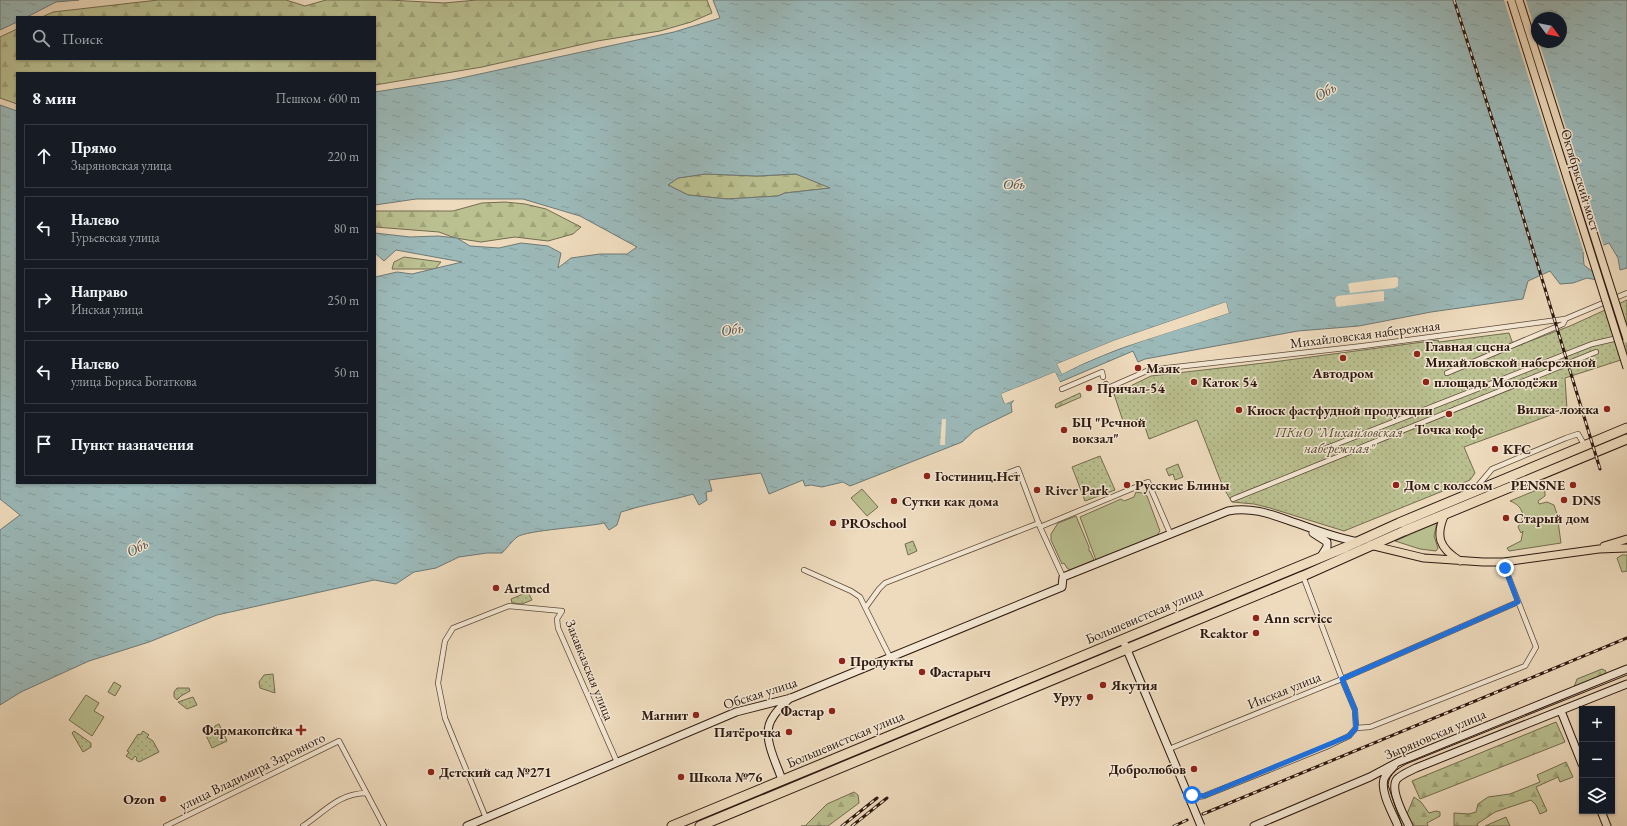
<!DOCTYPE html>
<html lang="ru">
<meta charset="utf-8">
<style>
body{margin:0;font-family:"EB Garamond",serif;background:#20242c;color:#f1f3f6}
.controls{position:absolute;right:12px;bottom:12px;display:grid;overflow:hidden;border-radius:0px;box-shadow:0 1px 3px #0004}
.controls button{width:36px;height:36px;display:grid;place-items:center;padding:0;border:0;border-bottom:1px solid #363941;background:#171b24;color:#f1f3f6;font:20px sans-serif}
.compass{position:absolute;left:1531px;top:12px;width:36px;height:36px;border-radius:50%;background:#171b24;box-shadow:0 1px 3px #0004;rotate:122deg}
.stop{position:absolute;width:12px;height:12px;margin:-9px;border:3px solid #1a73e8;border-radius:50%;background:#fff}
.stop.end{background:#1a73e8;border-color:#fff;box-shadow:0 1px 4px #0008}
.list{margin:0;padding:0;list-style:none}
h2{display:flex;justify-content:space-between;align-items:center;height:52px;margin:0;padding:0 16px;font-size:17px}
h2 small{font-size:13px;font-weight:400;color:#9ea1a6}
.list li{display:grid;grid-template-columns:26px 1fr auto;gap:12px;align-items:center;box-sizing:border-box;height:64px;margin:0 8px 8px;padding:0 8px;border:1px solid #363941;border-radius:0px}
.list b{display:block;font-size:15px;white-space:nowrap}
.list p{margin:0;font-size:13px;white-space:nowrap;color:#9ea1a6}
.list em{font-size:13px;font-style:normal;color:#9ea1a6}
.icon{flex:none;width:22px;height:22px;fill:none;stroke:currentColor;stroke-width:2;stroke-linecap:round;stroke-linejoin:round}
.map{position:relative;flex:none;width:1627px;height:826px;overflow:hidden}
.search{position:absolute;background:#171b24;box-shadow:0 1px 3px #0004;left:16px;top:16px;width:360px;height:44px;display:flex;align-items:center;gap:10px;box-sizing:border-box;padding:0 14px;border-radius:0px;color:#9ea1a6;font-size:15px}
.panel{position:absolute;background:#171b24;box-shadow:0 1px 3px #0004;left:16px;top:72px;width:360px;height:412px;border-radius:0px}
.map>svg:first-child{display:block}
.grass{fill:#bac090;stroke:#746c50}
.forest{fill:url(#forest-firs);stroke:#746c50}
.park{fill:url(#park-dots);stroke:#746c50}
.water{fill:url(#water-ripples);stroke:#6f7975;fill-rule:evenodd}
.pier{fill:#eedbbd;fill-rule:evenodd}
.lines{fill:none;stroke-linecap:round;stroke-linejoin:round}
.street-casing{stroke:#5e4a3b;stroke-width:6}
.secondary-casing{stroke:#2e1910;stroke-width:9}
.primary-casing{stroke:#2e1910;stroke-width:9}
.highway-casing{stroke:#2e1910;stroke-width:11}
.street{stroke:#f4e8d4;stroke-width:4.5}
.secondary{stroke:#f4e8d4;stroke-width:7}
.primary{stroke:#eedbbd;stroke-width:7}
.highway{stroke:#eedbbd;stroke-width:9}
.tram{stroke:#2e1910;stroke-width:1}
.rail-casing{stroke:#2e1910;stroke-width:3}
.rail{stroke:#f4e8d4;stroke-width:1.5;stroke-dasharray:4.5;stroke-linecap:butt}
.secondary-bridge-casing{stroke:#2e1910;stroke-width:9;stroke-linecap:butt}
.primary-bridge-casing{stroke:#2e1910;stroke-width:9;stroke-linecap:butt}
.secondary-bridge{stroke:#f4e8d4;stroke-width:7}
.primary-bridge{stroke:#eedbbd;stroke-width:7}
.route{stroke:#1a73e8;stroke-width:5}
.poi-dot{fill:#8f2418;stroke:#f4e8d4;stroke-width:1.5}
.labels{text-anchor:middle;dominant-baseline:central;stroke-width:3;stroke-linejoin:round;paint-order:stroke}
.street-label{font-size:14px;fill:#2e1910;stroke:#f4e8d4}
.poi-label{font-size:14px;font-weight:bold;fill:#2e1910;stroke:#f4e8d4;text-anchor:start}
.park-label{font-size:14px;font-style:italic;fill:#584b36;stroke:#f4e8d4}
.water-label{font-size:15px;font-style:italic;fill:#54514b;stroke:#f4e8d4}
</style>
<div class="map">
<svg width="1627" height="826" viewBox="0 0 1627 826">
<defs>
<pattern id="forest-firs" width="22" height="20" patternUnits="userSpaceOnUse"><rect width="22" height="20" fill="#bac090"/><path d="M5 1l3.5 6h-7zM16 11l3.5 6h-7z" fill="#a0a47b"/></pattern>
<pattern id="park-dots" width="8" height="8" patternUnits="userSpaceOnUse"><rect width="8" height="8" fill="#bac090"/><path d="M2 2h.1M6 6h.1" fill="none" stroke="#a0a47b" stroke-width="1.8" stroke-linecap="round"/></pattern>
<pattern id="water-ripples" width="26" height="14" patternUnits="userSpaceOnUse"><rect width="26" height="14" fill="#9bb9b9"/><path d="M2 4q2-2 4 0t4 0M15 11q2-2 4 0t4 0" fill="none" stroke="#869e9e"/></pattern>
</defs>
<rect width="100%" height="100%" fill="#eedbbd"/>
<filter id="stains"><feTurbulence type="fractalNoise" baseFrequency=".005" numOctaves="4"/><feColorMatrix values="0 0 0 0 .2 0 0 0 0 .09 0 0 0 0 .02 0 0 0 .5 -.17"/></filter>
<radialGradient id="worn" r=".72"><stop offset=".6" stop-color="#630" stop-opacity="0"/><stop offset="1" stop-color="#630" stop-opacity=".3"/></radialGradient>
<path class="grass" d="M862,489L878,507L867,516L851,498Z
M1539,489L1545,491V496L1538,501L1539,504L1547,502L1554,505L1557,514L1561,543L1509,551L1507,548L1521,541L1523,531L1521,533L1518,527C1526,516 1523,506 1510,501Z
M1136,492L1142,493L1147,496L1160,531L1157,535L1096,560L1080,517L1121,499L1124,501L1134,497Z
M1076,516L1089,547V551H1090L1094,560L1070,570L1067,568L1064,563L1062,564L1051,540V534L1058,523Z
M1437,523L1434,536L1438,548L1436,551L1420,549L1395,541Z
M1622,555H1627V571L1622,572L1617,558Z
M114,682L121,686L115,696L108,692Z
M86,695L99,703L94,711L104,717L92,736L69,720Z
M1506,817L1510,826H1485Z"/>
<path class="forest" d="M158,0H286L305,6L326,0H389L444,3L477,0H707L712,13L691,22L660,31L597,41L482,67L375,85V73H17V104L0,98V37L17,29V59H375V17H42L53,12Z
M705,174L757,176L796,174L831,188L785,193L778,196L727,199L688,195L668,185L678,178Z
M505,202L525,204L546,209L581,227L573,234L548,241L515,237L481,242L455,238L439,232L375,227V211H453L482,203Z
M404,257L441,262L435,269H392L394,262Z
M1080,393L1081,397L1056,408L1055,407L1056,404Z
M1602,669L1606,671L1604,675L1574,687L1577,679Z
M1556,722L1565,742L1420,799L1412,781Z
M1566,762L1573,777L1560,782L1558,777L1536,787L1547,811L1540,814L1536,805L1531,800L1495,812L1477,824L1478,826H1454V813L1469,814L1476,812L1478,804L1488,797L1510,794L1540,782L1537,775Z
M854,792L858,795L859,803L828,826H801H805L827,804Z
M1414,797L1421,802L1429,813L1436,811L1440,812V816L1427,823L1428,826H1412L1407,814Z"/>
<path class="park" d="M1627,300V358L1565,378L1567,409L1464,447L1475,473L1470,480L1344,531L1270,508L1254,504L1232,502L1223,487L1197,420L1149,439L1142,418L1124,424L1114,394L1151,376L1273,362L1438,340L1439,342L1509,333L1514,347L1570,326Z
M1100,456L1115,490L1085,501L1072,467Z
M1178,464L1183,477L1175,480L1173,474L1169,476L1166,469Z
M913,541L917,551L908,555L905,544Z
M528,592L532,600L522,604L512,603L511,599Z
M273,674L275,693L260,688L259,682L264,675Z
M177,688H189L190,691L181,696L177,700L174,697V692Z
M193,697L197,705L187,709L178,702Z
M219,724L227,741L212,748L204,731L209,729L213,730L215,726Z
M74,731L91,743V747L83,752L72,733Z
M143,731L149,735L147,737L153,741L159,752L139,762L136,760L137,758L135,756L132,760L126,756L129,752L127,751L138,734L140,735Z"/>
<path class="water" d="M0,0H79L56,2L27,17H17V22L0,30Z
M713,0H1627V268L1620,270L1618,258L1609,243L1583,253L1584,265L1593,272L1597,280L1587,278L1573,283L1560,284L1550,271L1528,281L1523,299L1431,312L1359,326L1298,331L1145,359L1138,362L1133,351L1060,382L1055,372L1001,394L1005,404L1014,400L1011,404L1012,412L975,430L962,442L850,486L843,482L822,487L811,485L805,486L803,480L769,494L761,473L709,480L712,491L706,492L707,500L699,505L693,494C670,501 645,504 621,512L617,525L609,530L604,523C588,527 527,530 517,537C512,541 507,548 502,553H487L459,557L436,568L414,572L396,584L374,580L217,615L149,642L89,661L21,692L0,705V530L20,515L0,499V105L17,111V483H375V277L397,272L412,274L462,262L396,250L384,261L375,253V233L410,237L438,236L457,238L470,246L499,248L521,243L548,246L561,253L558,268L571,258L600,254H627L637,247L580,216L523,199H416L375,205V92L452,80L674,32L720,18ZM1537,18H1561V42H1537ZM705,174L757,176L796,174L830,188L785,193L778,196L727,199L688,195L668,185L678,178ZM1226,302L1229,313C1173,331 1115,347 1062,374L1057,364L1113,341Z"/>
<path class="pier" d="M1504,0H1526L1537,35V42H1539L1604,247L1585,254V256Z
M1396,277L1398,278V286L1395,288L1350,293L1348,284L1351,283Z
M1383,291L1384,292V301L1337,307L1336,305L1335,299L1337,296Z
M1226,302L1229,313L1117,349L1084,363L1062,374L1057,364L1113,341ZM1225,305L1227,312L1116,347L1083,361L1063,372L1059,365L1113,343Z
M1055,372L1060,382L1058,383L1054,374L1003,395L1006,401L1014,398L1016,400L1015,402L1014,400L1005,404L1001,394Z
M942,419H946L945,445H940Z"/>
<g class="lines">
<g class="street-casing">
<path id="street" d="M1447,373L1563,324L1565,320
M1106,384L1108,388L1149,370L1363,346L1565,319L1627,293
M1062,389L1102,372L1103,377
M1319,451L1592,344L1627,336
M1005,474L1018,469L1040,527L1063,577
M1475,489L1492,469L1566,438L1578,434L1585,446
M1233,499L1320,464L1596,352
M1040,527L1148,482L1170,533
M804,570L851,591L860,597L890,657
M1303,576L1342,679L1355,710L1356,728
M866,607L879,589L885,583L1039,523
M1169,749L1342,679L1518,602
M1188,795L1198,797L1204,796L1326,747L1349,736L1356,728L1370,727L1525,666L1536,647L1505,568L1504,562
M486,818L445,718L438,683L445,641L453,628L509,606L562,611L557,619L558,628L617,762
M166,826L339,741L384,826
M303,826C325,812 337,794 366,793"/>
</g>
<g class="secondary-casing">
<path id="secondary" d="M1313,533L1327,542V547L1320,558
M1125,645L1191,802
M1561,711L1582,764
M1394,766C1390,770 1386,774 1384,779C1380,792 1393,814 1398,826
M782,780C776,761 760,735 773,717C777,710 784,704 790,698
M1601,811L1607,826
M467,826L736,712L791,698L1062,587L1063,577L1228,511C1254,506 1275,516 1299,524C1318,531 1338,538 1358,542
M1254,826L1370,777L1398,762L1627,669
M1409,826C1404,816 1389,789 1397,779C1402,774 1410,771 1416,768L1627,684"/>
</g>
<g class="primary-casing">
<path id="primary" d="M1445,514C1435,536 1439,548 1460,561
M1370,545L1424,558L1483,562H1504L1599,549L1627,548
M1604,546L1627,539"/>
</g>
<g class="highway-casing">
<path id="highway" d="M672,826L1346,547L1399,523L1627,428
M700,826L1303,576L1404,531L1627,439"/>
</g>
<use href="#street" class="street"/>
<use href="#secondary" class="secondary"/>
<use href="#primary" class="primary"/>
<use href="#highway" class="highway"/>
<path class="tram" d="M1402,826L1388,785C1389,774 1397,769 1406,764L1627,675"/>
<g class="rail-casing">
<path id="rail" d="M1454,0L1513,184L1600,469
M1203,814L1627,638
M842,826L877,798
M852,826L887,798
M1174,826L1187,820"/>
</g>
<use href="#rail" class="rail"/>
<g class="secondary-bridge-casing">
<path id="secondary-bridge" d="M1191,802L1201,826"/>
</g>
<g class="primary-bridge-casing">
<path id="primary-bridge" d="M1511,0L1627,368
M1519,0L1627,339"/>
</g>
<use href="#secondary-bridge" class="secondary-bridge"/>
<use href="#primary-bridge" class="primary-bridge"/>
</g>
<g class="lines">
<path class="route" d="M1192,795L1198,796H1204L1349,736L1356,728L1355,710L1342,679L1518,602L1505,568"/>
</g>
<g class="poi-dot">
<circle cx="1417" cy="354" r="4"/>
<circle cx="1343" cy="358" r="4"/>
<circle cx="1138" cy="368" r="4"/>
<circle cx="1194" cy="382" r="4"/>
<circle cx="1426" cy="382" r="4"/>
<circle cx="1089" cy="388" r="4"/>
<circle cx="1607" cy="409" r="4"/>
<circle cx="1239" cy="410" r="4"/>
<circle cx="1449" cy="414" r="4"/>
<circle cx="1064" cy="430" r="4"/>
<circle cx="1495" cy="449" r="4"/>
<circle cx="927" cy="476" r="4"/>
<circle cx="1127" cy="485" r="4"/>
<circle cx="1396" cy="485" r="4"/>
<circle cx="1573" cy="485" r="4"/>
<circle cx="1037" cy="490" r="4"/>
<circle cx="1564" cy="500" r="4"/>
<circle cx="894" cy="501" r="4"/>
<circle cx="1506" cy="518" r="4"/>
<circle cx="833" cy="523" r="4"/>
<circle cx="496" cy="588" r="4"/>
<circle cx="1256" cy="618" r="4"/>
<circle cx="1256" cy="633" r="4"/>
<circle cx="842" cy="661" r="4"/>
<circle cx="922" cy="672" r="4"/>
<circle cx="1103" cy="685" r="4"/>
<circle cx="1090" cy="697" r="4"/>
<circle cx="832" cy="711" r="4"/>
<circle cx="696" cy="715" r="4"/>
<path d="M299 724h4v4h4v4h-4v4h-4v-4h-4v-4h4z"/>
<circle cx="789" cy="732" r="4"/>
<circle cx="1194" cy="769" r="4"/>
<circle cx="431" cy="772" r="4"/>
<circle cx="681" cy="777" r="4"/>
<circle cx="163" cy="799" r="4"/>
</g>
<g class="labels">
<g class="street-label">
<text transform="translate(1581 180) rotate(73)">Октябрьский мост</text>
<text transform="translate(1365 334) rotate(-7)">Михайловская набережная</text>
<text transform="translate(1144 615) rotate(-23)">Большевистская улица</text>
<text transform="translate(590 670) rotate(68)">Закавказская улица</text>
<text transform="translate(1284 690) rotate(-22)">Инская улица</text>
<text transform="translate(760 693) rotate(-18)">Обская улица</text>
<text transform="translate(1435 734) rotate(-23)">Зыряновская улица</text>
<text transform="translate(845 739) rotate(-23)">Большевистская улица</text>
<text transform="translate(252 771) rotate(-26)">улица Владимира Заровного</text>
</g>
<g class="poi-label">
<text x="1425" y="346">Главная сцена<tspan x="1425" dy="16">Михайловской набережной</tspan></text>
<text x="1146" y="368">Маяк</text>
<text x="1343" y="373" text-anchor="middle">Автодром</text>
<text x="1202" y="382">Каток 54</text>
<text x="1434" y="382">площадь Молодёжи</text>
<text x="1097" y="388">Причал-54</text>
<text x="1599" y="409" text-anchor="end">Вилка-ложка</text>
<text x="1247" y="410">Киоск фастфудной продукции</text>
<text x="1072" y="422">БЦ "Речной<tspan x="1072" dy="16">вокзал"</tspan></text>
<text x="1449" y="429" text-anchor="middle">Точка кофе</text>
<text x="1503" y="449">KFC</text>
<text x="935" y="476">Гостиниц.Нет</text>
<text x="1135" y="485">Русские Блины</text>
<text x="1404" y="485">Дом с колесом</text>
<text x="1565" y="485" text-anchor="end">PENSNE</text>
<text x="1045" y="490">River Park</text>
<text x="1572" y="500">DNS</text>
<text x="902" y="501">Сутки как дома</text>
<text x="1514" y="518">Старый дом</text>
<text x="841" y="523">PROschool</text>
<text x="504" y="588">Artmed</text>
<text x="1264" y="618">Ann service</text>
<text x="1248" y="633" text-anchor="end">Reaktor</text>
<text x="850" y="661">Продукты</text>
<text x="930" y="672">Фастарыч</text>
<text x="1111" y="685">Якутия</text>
<text x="1082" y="697" text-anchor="end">Уруу</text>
<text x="824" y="711" text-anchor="end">Фастар</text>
<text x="688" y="715" text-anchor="end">Магнит</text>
<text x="293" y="730" text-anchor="end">Фармакопейка</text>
<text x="781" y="732" text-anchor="end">Пятёрочка</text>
<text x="1186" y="769" text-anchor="end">Добролюбов</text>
<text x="439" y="772">Детский сад №271</text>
<text x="689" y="777">Школа №76</text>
<text x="155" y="799" text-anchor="end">Ozon</text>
</g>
<g class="park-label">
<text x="1339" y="432">ПКиО "Михайловская<tspan x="1339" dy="16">набережная"</tspan></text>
</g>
<g class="water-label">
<text transform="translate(1325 91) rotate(-30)">Обь</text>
<text x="1014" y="183">Обь</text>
<text transform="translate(732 329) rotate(-10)">Обь</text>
<text transform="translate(137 547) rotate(-28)">Обь</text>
</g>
</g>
<rect width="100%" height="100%" filter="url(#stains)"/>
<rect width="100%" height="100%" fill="url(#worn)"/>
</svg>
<div class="controls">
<button>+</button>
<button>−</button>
<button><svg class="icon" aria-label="layers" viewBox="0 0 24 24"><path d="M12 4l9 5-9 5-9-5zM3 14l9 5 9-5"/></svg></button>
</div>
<svg class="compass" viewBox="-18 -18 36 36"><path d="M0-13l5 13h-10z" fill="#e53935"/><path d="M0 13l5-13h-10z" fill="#9ea1a6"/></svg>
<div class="stop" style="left:1192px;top:795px"></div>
<div class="stop end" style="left:1505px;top:568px"></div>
<div class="search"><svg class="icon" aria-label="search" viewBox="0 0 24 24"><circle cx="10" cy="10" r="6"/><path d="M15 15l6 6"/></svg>Поиск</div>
<section class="panel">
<h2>8 мин<small>Пешком · 600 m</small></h2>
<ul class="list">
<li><svg class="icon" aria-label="ahead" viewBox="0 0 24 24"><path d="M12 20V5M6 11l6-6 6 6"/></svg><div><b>Прямо</b><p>Зыряновская улица</p></div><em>220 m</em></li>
<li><svg class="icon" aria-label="left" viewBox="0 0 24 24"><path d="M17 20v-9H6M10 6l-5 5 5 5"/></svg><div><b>Налево</b><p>Гурьевская улица</p></div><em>80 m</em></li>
<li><svg class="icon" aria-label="right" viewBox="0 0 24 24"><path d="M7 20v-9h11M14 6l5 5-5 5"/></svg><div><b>Направо</b><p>Инская улица</p></div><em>250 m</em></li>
<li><svg class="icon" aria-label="left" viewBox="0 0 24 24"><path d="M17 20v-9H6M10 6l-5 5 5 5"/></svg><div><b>Налево</b><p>улица Бориса Богаткова</p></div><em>50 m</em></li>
<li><svg class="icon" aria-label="arrive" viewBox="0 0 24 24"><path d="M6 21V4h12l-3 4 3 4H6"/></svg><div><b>Пункт назначения</b></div></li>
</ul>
</section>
</div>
